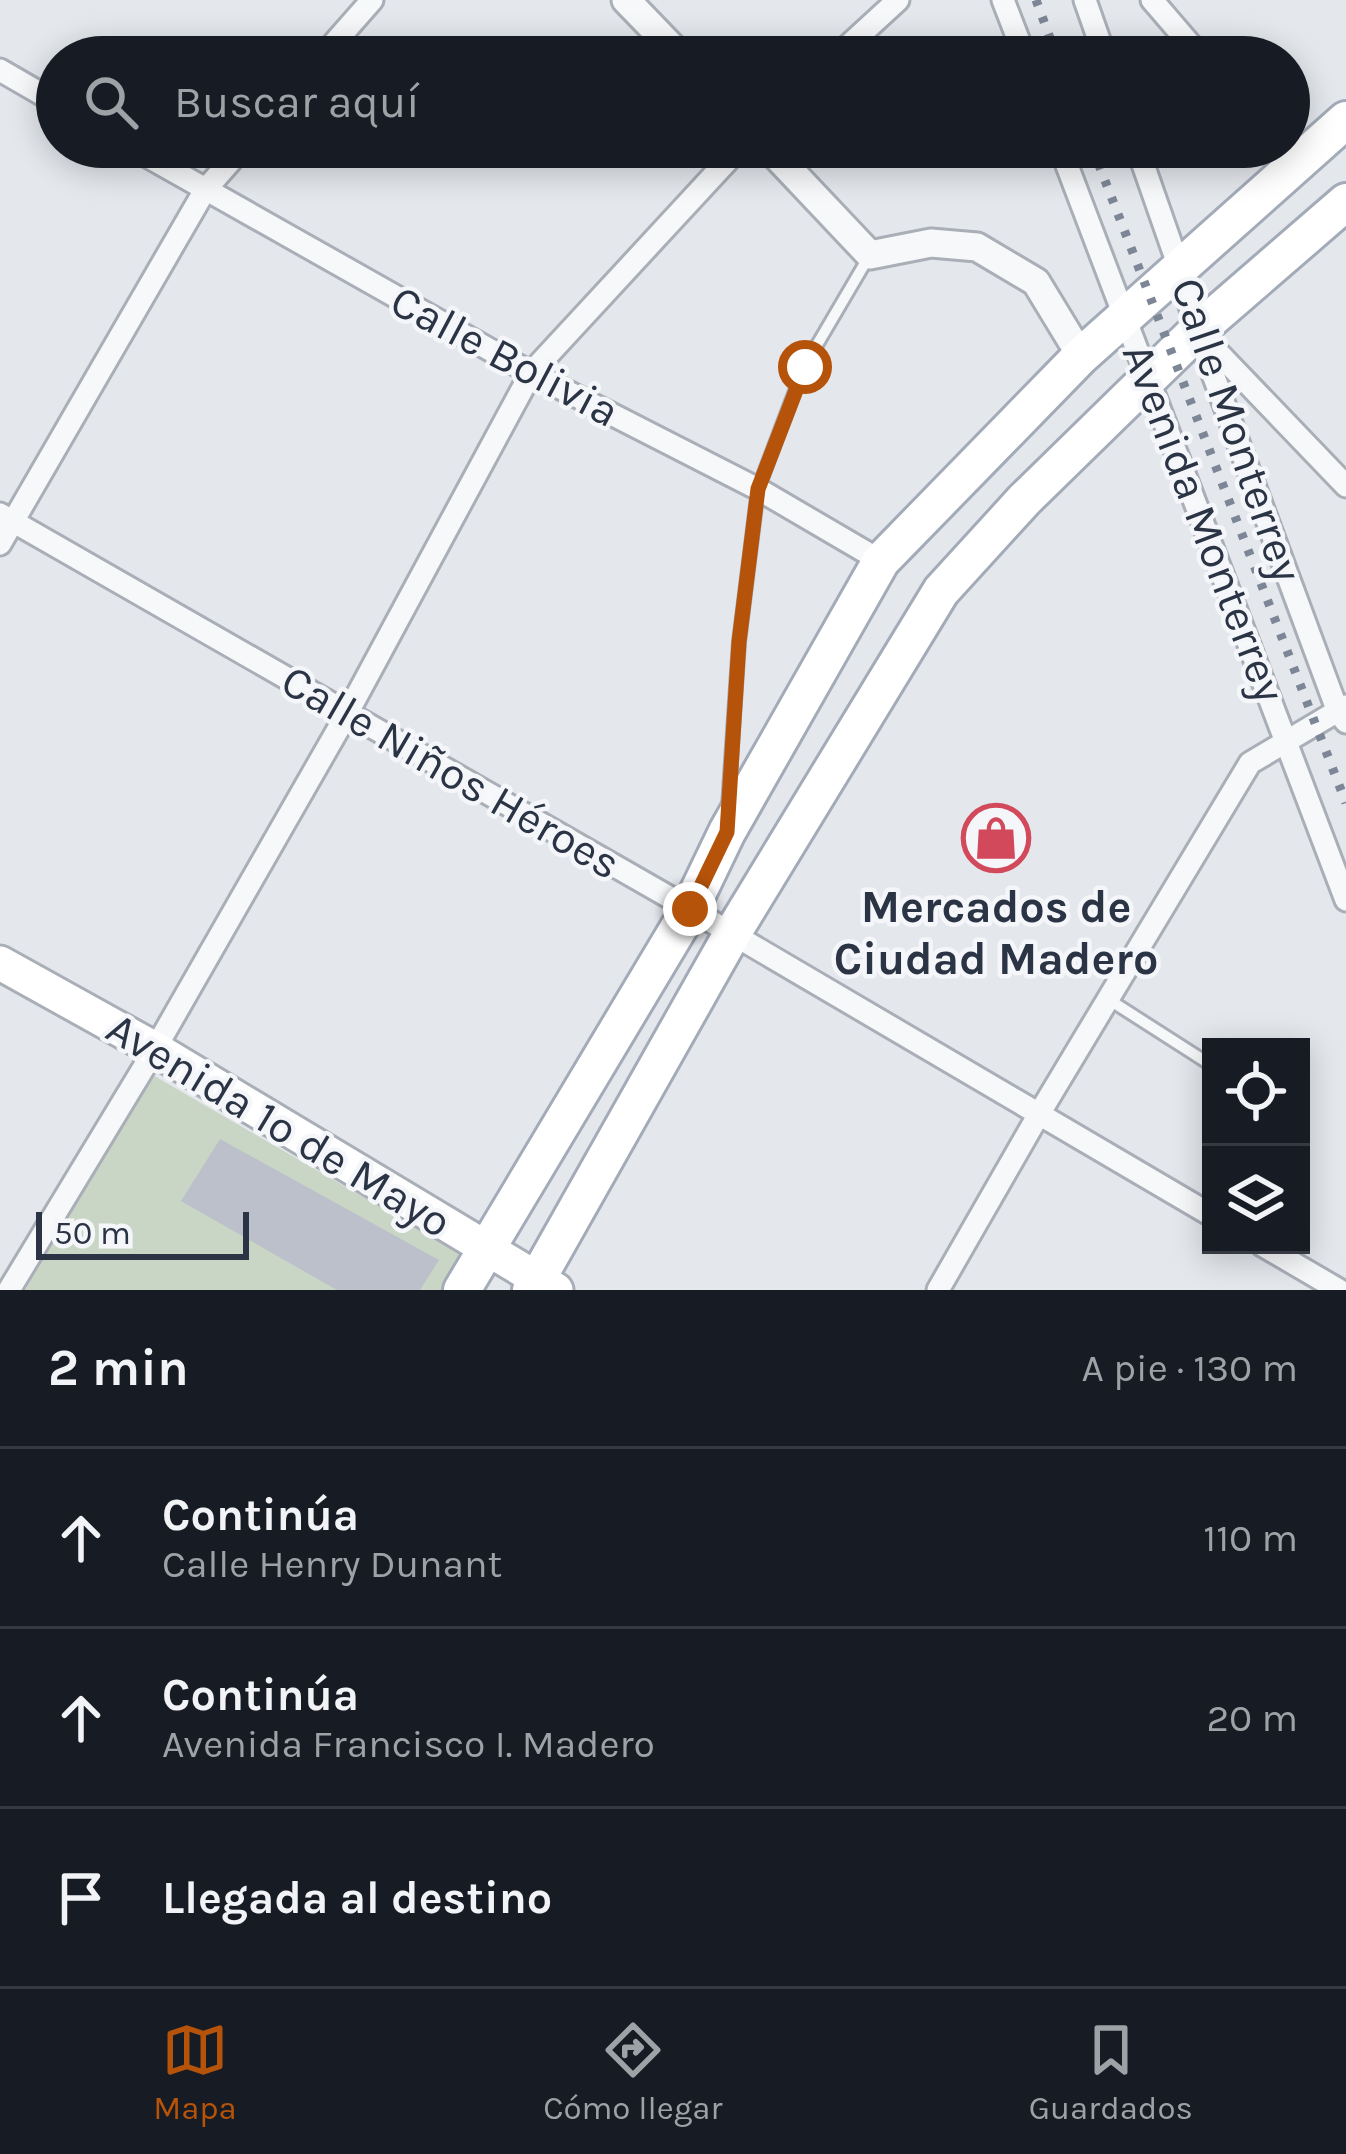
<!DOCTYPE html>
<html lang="es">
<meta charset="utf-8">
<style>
body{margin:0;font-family:Karla,sans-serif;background:#242831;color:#f1f3f6}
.controls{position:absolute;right:36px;bottom:36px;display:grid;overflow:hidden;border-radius:0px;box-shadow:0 6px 30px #0003}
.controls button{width:108px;height:108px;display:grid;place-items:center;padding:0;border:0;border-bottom:3px solid #363941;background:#171b24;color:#f1f3f6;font:60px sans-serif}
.scale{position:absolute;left:36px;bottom:30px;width:213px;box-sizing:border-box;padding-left:12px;border:6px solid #2b3445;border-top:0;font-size:33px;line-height:42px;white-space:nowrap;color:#2b3445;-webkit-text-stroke:9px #f4f6f9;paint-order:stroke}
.stop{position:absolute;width:36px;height:36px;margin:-27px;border:9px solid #b45309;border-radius:50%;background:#fff}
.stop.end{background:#b45309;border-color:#fff;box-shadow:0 3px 12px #0008}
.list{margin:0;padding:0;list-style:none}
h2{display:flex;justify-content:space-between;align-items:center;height:156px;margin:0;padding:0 48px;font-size:51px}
h2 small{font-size:39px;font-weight:400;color:#9ea1a6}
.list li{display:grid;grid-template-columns:78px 1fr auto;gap:36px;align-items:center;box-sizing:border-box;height:180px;padding:0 48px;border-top:3px solid #363941}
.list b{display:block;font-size:45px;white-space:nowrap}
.list p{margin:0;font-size:39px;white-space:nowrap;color:#9ea1a6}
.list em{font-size:39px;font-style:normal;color:#9ea1a6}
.icon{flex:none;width:66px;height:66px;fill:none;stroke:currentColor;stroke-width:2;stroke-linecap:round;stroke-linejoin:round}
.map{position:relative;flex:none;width:1346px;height:1290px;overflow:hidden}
.search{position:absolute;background:#171b24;box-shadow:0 6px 30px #0003;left:36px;right:36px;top:36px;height:132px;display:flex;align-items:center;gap:30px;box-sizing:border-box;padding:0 42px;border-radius:66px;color:#9ea1a6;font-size:45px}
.sheet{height:696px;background:#171b24}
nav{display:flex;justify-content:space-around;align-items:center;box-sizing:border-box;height:168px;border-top:3px solid #363941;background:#171b24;font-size:33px;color:#9ea1a6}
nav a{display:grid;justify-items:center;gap:6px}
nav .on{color:#b45309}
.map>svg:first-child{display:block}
.green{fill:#c9d6c5}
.building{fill:#bbc0ca}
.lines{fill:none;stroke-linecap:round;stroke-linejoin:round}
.service-casing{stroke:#a9aeb7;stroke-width:16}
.minor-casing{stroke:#a9aeb7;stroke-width:27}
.tertiary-casing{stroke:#a9aeb7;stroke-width:33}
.secondary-casing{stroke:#a9aeb7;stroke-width:39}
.primary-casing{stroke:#a3abb8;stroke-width:42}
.service{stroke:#f7f8fa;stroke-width:10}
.minor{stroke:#f7f8fa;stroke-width:21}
.tertiary{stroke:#f7f8fa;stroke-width:27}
.secondary{stroke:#fff;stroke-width:33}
.primary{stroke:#fff;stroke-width:36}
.rail{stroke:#7d8696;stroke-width:9;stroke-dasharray:6 12;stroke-linecap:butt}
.route{stroke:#b45309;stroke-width:15}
.labels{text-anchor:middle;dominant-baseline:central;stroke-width:9;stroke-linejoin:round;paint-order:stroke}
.street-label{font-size:45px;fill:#2b3445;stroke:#f4f6f9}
.poi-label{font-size:45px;font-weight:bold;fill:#2b3445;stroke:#f4f6f9}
</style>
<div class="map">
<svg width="1346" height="1290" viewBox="0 0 1346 1290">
<rect width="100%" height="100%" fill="#e4e7ec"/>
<path class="green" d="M151,1074L463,1255L443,1290H25Z"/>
<path class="building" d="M220,1139L439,1260L420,1290H337L181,1201Z"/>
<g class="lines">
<g class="service-casing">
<path id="service" d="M728,806L739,642L758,489L804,367L868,258
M1108,999L1211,1065"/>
</g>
<g class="minor-casing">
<path id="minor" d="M1003,0L1025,57
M1085,0L1105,57
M1152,0L1201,57
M322,57L372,0
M836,57L898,0
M0,70L57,103
M131,147L531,373L758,489L881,561
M1060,147L1346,900
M1137,147L1180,270L1197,331L1338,712L1346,722
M1205,339L1346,486
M0,514L690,909L1211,1215
M0,544L205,190L243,147
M1262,1245L1339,1290
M9,1290L155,1049L348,712L531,373L740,147
M938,1290L1039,1114L1250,763L1346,706"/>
</g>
<g class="tertiary-casing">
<path id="tertiary" d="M626,0L681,57
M768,147L870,255L931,243L977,247L1036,282L1081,356"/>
</g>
<g class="secondary-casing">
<path id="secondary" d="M0,963L155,1049L556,1290"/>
</g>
<g class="primary-casing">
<path id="primary" d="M462,1290L690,909L727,832L881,561L1081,356L1346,120
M531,1290L732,934L941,591L1024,500L1197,331L1346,202"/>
</g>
<use href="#service" class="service"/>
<use href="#minor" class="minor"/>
<use href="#tertiary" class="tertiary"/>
<use href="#secondary" class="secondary"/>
<use href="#primary" class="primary"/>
<path class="rail" d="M1036,0L1057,57
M1092,147L1346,803"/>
</g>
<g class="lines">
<path class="route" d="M690,909L727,832L739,642L758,489L805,367"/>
</g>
<defs>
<g id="shop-ring" transform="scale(3.45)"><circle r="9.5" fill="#f4f6f9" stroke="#d1495b" stroke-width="1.5"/><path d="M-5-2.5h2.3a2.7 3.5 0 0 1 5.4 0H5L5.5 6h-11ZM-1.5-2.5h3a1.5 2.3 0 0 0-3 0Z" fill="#d1495b"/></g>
</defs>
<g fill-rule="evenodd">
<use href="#shop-ring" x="996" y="838"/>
</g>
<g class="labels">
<g class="street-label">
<text transform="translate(505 356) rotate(28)">Calle Bolivia</text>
<text transform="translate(1237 430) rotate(71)">Calle Monterrey</text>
<text transform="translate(1204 523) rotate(69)">Avenida Monterrey</text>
<text transform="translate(451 772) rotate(30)">Calle Niños Héroes</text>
<text transform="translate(279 1125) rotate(31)">Avenida 1º de Mayo</text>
</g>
<g class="poi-label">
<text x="996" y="907">Mercados de<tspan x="996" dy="52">Ciudad Madero</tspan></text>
</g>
</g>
</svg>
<div class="controls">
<button><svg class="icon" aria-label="locate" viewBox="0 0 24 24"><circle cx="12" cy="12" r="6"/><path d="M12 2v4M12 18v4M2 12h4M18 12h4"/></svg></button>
<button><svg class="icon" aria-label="layers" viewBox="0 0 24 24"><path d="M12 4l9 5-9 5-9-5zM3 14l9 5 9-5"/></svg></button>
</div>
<div class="scale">50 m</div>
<div class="stop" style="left:805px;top:367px"></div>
<div class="stop end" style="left:690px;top:909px"></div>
<div class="search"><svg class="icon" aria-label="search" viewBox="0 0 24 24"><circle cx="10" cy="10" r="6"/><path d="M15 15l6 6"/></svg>Buscar aquí</div>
</div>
<section class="sheet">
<h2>2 min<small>A pie · 130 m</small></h2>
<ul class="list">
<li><svg class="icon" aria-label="ahead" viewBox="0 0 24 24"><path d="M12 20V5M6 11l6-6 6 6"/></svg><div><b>Continúa</b><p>Calle Henry Dunant</p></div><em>110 m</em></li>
<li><svg class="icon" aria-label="ahead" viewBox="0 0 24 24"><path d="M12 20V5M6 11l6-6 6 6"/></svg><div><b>Continúa</b><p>Avenida Francisco I. Madero</p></div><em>20 m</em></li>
<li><svg class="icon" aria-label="arrive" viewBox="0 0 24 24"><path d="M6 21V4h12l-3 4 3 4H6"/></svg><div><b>Llegada al destino</b></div></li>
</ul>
</section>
<nav>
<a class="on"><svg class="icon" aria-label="map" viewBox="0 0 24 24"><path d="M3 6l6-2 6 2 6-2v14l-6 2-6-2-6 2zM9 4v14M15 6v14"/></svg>Mapa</a>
<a><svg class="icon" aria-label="directions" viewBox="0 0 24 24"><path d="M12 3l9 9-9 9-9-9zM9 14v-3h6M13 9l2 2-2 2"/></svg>Cómo llegar</a>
<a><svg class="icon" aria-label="saved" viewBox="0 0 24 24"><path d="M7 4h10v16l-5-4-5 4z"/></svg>Guardados</a>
</nav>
